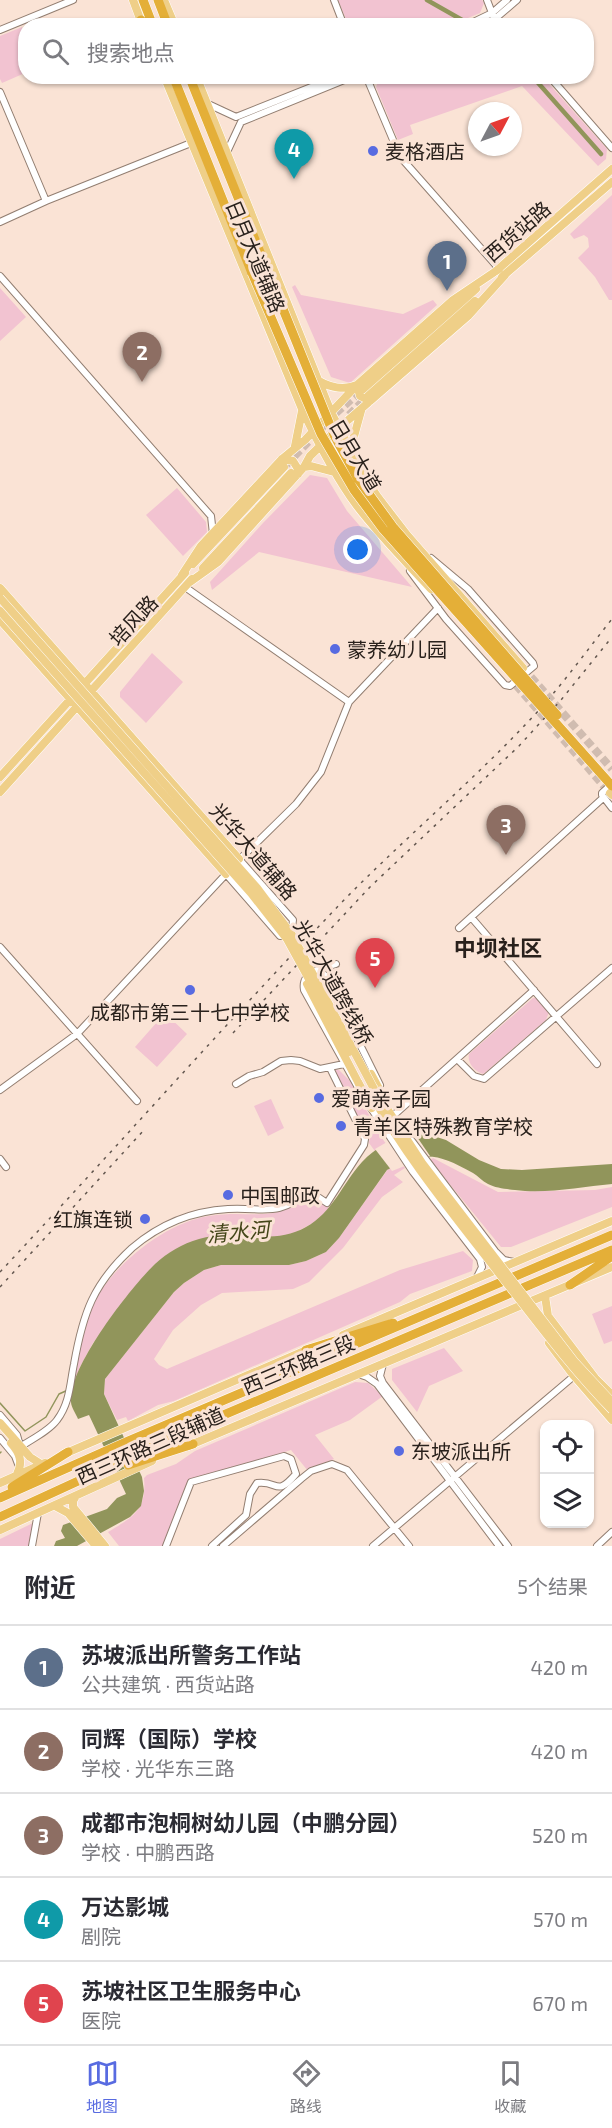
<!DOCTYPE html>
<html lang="zh">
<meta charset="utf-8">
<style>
body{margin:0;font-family:"Exo 2","Noto Sans SC",sans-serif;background:#f7f7f7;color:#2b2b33}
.controls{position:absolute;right:18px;bottom:18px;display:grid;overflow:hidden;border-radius:12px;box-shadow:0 2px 4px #0004}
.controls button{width:54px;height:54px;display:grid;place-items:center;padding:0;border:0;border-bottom:2px solid #e1e1e2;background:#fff;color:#2b2b33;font:30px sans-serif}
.compass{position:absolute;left:468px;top:102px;width:54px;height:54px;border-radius:50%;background:#fff;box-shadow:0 2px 4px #0004;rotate:49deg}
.you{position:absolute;left:358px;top:550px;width:21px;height:21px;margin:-15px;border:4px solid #fff;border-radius:50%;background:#1a73e8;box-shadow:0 0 0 9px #1a73e833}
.badge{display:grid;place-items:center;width:39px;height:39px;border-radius:50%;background:#586be1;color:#fff;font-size:20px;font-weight:700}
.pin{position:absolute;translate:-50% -50px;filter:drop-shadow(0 2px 3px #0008)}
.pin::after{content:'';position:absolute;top:32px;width:21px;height:18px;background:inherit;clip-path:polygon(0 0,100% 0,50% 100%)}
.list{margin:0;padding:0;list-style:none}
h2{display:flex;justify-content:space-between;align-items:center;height:78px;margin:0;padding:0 24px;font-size:26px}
h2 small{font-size:20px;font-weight:400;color:#7c7c81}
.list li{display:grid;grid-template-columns:39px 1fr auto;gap:18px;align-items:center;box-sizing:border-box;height:84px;padding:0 24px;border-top:2px solid #e1e1e2}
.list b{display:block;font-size:22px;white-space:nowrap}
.list p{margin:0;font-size:20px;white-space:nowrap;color:#7c7c81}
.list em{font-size:20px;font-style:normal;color:#7c7c81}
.icon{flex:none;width:33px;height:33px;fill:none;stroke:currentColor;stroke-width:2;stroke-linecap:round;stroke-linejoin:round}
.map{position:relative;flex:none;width:612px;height:1546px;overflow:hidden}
.search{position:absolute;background:#fff;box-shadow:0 2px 4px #0004;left:18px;right:18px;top:18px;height:66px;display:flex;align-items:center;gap:15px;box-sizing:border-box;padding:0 21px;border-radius:24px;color:#7c7c81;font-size:22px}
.sheet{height:498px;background:#fff}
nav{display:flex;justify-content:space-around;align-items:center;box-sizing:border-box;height:84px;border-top:2px solid #e1e1e2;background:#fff;font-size:16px;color:#7c7c81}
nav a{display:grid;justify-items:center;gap:3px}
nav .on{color:#586be1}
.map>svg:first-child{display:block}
.green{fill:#f2c3d1}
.water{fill:#91955b}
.pier{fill:#fae3d5}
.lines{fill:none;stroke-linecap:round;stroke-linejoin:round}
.stream{stroke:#91955b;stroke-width:1.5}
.canal{stroke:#91955b;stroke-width:4.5}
.major-tunnel{stroke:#d0bcb0;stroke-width:8;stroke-dasharray:8 4;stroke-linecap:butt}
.minor-casing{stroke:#927e71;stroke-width:8}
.major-casing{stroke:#fff;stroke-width:9}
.highway-casing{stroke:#fff;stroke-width:10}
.minor{stroke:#fff;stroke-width:6}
.major{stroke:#efcf88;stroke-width:8}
.highway{stroke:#e4af38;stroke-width:9}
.rail{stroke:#63574f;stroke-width:1.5;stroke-dasharray:3 6;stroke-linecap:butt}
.major-bridge-casing{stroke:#fff;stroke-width:9;stroke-linecap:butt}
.highway-bridge-casing{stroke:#fff;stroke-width:10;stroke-linecap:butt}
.major-bridge{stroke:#efcf88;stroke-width:8}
.highway-bridge{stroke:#e4af38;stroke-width:9}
.poi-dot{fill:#586be1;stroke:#fae3d5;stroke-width:2}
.labels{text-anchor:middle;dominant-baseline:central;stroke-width:6;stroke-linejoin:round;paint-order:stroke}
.poi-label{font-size:20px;fill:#29211c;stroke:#fae3d5;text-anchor:start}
.street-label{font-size:20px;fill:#29211c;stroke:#fae3d5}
.water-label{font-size:21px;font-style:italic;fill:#444619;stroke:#fae3d5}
.quarter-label{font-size:22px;font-weight:bold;fill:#29211c;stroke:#fae3d5}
</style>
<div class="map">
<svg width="612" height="1546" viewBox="0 0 612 1546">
<rect width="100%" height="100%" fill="#fae3d5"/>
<path class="green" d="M338,0H482L484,3L480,13L451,25L349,26Z
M22,27L25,36V73L2,83L0,79V36Z
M380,77H543L607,149L606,159L598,166L522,86L410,125L413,134L398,140L376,87Z
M612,195V300H609L595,277L578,258L589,247L588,238L584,235L574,239L570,234Z
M295,285L301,295L403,314L433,300L437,305L350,383L331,377L292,287Z
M0,288L26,317L0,341Z
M310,475L327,478L347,511L412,587L259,552L212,590L210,582L263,523Z
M177,488L206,522L207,532L183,556L146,515Z
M152,653L183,682L146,723L120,697V692Z
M533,998H538L549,1012L546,1020L487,1071L483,1074C474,1071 467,1063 469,1054Z
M165,1013L187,1034L157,1067L135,1047Z
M333,1069L339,1070L349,1080L384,1141L405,1168L394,1175L403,1182L382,1197L343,1248L309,1282L293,1289L222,1293L201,1305L173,1330L154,1359L159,1365L167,1369L400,1270L463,1251L473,1260L472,1271L410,1294L400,1302L174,1401L158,1405L128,1421L126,1417L117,1420L104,1394L105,1379L174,1292L184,1283L204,1270L221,1265H289L306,1261L326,1252L339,1238L388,1169L369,1143L370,1137L357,1117Z
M271,1099L284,1128L268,1136L254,1106Z
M433,1158L498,1192L595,1190L612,1187V1207L511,1247H501L430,1160Z
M310,1195L329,1208L318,1220L293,1234L269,1238L234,1236L169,1253L154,1265L93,1343L80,1367L73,1386C77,1361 80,1334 90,1310C109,1268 163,1223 209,1216C251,1209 273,1225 310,1195Z
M612,1306V1341L604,1344L592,1314Z
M444,1348L463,1371L429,1386L417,1412L392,1380V1369Z
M355,1382L368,1383L383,1396L350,1420L315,1435L334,1459L308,1471L291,1450L189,1481L163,1546H119L108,1532C133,1517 147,1510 144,1478L147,1475L176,1464L195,1451Z
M33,1523L29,1546H0V1539Z"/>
<path class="water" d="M412,1129L446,1140L479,1160L501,1169L522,1170L612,1164V1184C581,1187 546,1194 515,1190C507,1189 495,1188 488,1184C482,1181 478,1176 473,1173C437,1153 424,1150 387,1170L339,1238L326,1252L306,1261L289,1265H221L204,1270L184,1283L174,1292L105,1379L104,1394L142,1477L144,1491L141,1506L130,1517L77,1546H54L56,1541L65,1538L61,1531L63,1525L107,1509L117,1498L126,1494L89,1415L78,1419C76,1414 71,1407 71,1402C67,1369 131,1287 155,1264C168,1252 182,1244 199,1239C234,1228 271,1247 306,1227C332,1213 343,1183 362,1162C375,1147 396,1139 412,1129Z"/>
<path class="pier" d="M411,1128L430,1156L392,1171L375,1149Z"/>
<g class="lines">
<path class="stream" d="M0,1403L25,1431L46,1417L59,1394L68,1390
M0,1453L1,1452"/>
<path class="canal" d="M427,0L471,25
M532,76L601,154"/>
<path class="major-tunnel" d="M349,415L368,396
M286,465L336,413L362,390
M523,668L612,769
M516,685L610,793"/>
<g class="minor-casing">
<path id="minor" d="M334,0L344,26
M487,0L492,13L503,26
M465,26L492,13L507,0
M481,26L496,18L517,0
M0,30L73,0
M366,76L396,147L403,160L501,271
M549,76L612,148
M0,92L46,201
M208,104L236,117L339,76
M227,152L241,122L354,76
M0,222L46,201L191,143
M0,276L211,516L213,534
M410,571L446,619L505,685L510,686L534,666L533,663L468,589L431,558
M185,587L349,702
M612,784L602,793V795L612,808
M237,862L296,804L321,772L349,702L438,608
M226,874L280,936H284L292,928L293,920L239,859
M471,917L597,1064
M459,928L603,798
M0,947L137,1101
M317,970L336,964
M457,1059L474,1076L484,1079L612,968
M236,1084L249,1076L263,1072L281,1061L291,1060L300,1061L320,1069L344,1064
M0,1090L77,1034L228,872
M360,1091L304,990C302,979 308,974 317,970L326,976L380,1085
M369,1105L413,1172L480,1259L482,1267L477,1277
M394,1115L534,990
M412,1141L495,1251L504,1260L514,1262
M0,1159L6,1167
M383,1364L380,1376L383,1383L508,1546
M358,1374L367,1377L377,1384L499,1546
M0,1415L17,1435L19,1442
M0,1438L15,1456L18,1464
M20,1447C32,1439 49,1431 57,1420C70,1403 70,1383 74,1364C83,1313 93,1284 132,1248C159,1225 192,1211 228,1209C265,1207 277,1218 309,1191L327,1203L364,1145L365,1139L330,1068
M32,1546L38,1513
M166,1546L191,1482L284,1456L291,1459L296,1474C275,1498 279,1480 257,1483L250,1494L246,1515L212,1546
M223,1546L301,1479L311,1471L332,1464L347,1470L409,1546
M373,1546L574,1376
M597,1546L612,1532"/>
</g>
<g class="major-casing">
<path id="major" d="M133,0L142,24
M164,0L175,26
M164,76L302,409C318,443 335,476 357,506C380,536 406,562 431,589
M196,76L331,412L362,473L377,496L407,535L523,668
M496,271L612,169
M502,277L612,182
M319,381C331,388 345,390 357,385L360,396L370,401
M362,390L476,289
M368,396L475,301
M295,446L302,411
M353,455V440L361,411
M282,459L293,461L298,469V474
M304,467L311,466L334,472
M193,564L284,467
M203,568L291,473
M182,575L201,546L282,459L305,440L357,385L453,300L499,269
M190,582L218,562L304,467L310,456L339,428L468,316L505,275
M0,588L239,859
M0,620L226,874
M0,777L185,573
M0,792L192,579
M610,793L612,795
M371,1074L385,1100
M358,1082L372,1108
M545,1296L548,1316L595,1378L612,1395
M343,1335L612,1221
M549,1343L574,1376L612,1420
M0,1423L30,1457L41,1464
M11,1443C20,1453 23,1462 17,1474
M188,1446L612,1267
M64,1454L309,1349
M0,1483L45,1463
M76,1496L73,1501V1507L105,1546
M55,1506L68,1513L96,1546
M0,1530L152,1461"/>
</g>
<g class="highway-casing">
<path id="highway" d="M143,0L153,26
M158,0L168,26
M141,20L145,26
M173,76L252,273
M189,76L266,267
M570,1285L612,1256
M306,1350L393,1323
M128,1465L193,1444
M12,1487L68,1452
M0,1498L128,1441L612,1235
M0,1517L200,1425L612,1250"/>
</g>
<use href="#minor" class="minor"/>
<use href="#major" class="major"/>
<use href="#highway" class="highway"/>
<path class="rail" d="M233,1033L370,887L519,746L561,700L612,637
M0,1272C115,1149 227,1022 344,900C403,840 468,785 526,724C558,691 584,654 612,619
M0,1287L144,1130"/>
<g class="major-bridge-casing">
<path id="major-bridge" d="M0,598L257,888L292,935L373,1087L422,1163L574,1361L612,1402
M0,611L251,893L287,939L349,1052
M307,984L358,1082
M370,1092C406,1157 453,1214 498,1272C535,1319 570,1367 612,1410"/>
</g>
<g class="highway-bridge-casing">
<path id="highway-bridge" d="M266,267L334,435L358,479L393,527L557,715
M252,273L321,434L354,490L383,529L612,786"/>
</g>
<use href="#major-bridge" class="major-bridge"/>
<use href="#highway-bridge" class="highway-bridge"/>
</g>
<g class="poi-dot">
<circle cx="373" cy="151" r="6"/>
<circle cx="335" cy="649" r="6"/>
<circle cx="190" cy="990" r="6"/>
<circle cx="319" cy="1098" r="6"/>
<circle cx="341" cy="1126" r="6"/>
<circle cx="228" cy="1195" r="6"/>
<circle cx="145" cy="1219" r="6"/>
<circle cx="399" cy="1451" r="6"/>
</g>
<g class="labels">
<g class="poi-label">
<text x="385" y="151">麦格酒店</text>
<text x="347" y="649">蒙养幼儿园</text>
<text x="190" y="1012" text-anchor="middle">成都市第三十七中学校</text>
<text x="331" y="1098">爱萌亲子园</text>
<text x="353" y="1126">青羊区特殊教育学校</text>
<text x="240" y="1195">中国邮政</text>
<text x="133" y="1219" text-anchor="end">红旗连锁</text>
<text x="411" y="1451">东坡派出所</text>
</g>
<g class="street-label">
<text transform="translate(517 231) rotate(-41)">西货站路</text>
<text transform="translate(256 256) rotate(67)">日月大道辅路</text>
<text transform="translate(356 455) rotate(59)">日月大道</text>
<text transform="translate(133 620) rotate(-47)">培风路</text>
<text transform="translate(254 851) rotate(49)">光华大道辅路</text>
<text transform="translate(334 982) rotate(61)">光华大道跨线桥</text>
<text transform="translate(298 1364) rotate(-23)">西三环路三段</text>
<text transform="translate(150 1445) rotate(-24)">西三环路三段辅道</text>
</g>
<g class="water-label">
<text transform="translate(238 1231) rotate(-5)">清水河</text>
</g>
<g class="quarter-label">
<text x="498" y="947">中坝社区</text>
</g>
</g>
</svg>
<div class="controls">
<button><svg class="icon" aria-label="locate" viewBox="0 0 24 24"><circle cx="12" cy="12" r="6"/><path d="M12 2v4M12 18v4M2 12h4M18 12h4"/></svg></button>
<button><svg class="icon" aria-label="layers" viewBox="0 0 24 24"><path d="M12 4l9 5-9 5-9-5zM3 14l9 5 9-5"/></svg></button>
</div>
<svg class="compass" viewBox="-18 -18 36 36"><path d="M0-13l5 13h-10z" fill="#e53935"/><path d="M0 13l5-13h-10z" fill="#7c7c81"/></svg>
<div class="you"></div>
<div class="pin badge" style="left:447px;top:291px;background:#5c6f8a">1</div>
<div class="pin badge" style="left:142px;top:382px;background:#8d6e63">2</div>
<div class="pin badge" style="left:506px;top:855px;background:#8d6e63">3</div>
<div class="pin badge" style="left:294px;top:179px;background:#0f9aa8">4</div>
<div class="pin badge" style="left:375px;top:988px;background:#e0444e">5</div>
<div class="search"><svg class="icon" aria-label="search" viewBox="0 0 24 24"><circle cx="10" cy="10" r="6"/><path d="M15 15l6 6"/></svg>搜索地点</div>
</div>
<section class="sheet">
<h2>附近<small>5个结果</small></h2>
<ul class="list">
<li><span class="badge" style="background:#5c6f8a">1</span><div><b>苏坡派出所警务工作站</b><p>公共建筑 · 西货站路</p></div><em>420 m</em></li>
<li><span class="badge" style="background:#8d6e63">2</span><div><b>同辉（国际）学校</b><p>学校 · 光华东三路</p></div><em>420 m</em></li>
<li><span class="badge" style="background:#8d6e63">3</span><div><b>成都市泡桐树幼儿园（中鹏分园）</b><p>学校 · 中鹏西路</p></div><em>520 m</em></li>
<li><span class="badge" style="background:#0f9aa8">4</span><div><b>万达影城</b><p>剧院</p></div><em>570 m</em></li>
<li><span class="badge" style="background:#e0444e">5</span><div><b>苏坡社区卫生服务中心</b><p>医院</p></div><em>670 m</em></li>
</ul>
</section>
<nav>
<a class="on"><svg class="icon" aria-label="map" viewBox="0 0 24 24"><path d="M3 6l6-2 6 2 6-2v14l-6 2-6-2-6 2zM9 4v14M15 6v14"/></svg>地图</a>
<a><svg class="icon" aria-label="directions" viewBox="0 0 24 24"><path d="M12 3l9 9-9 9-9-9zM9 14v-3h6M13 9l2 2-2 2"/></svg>路线</a>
<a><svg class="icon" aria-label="saved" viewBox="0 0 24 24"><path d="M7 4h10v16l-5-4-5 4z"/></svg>收藏</a>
</nav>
